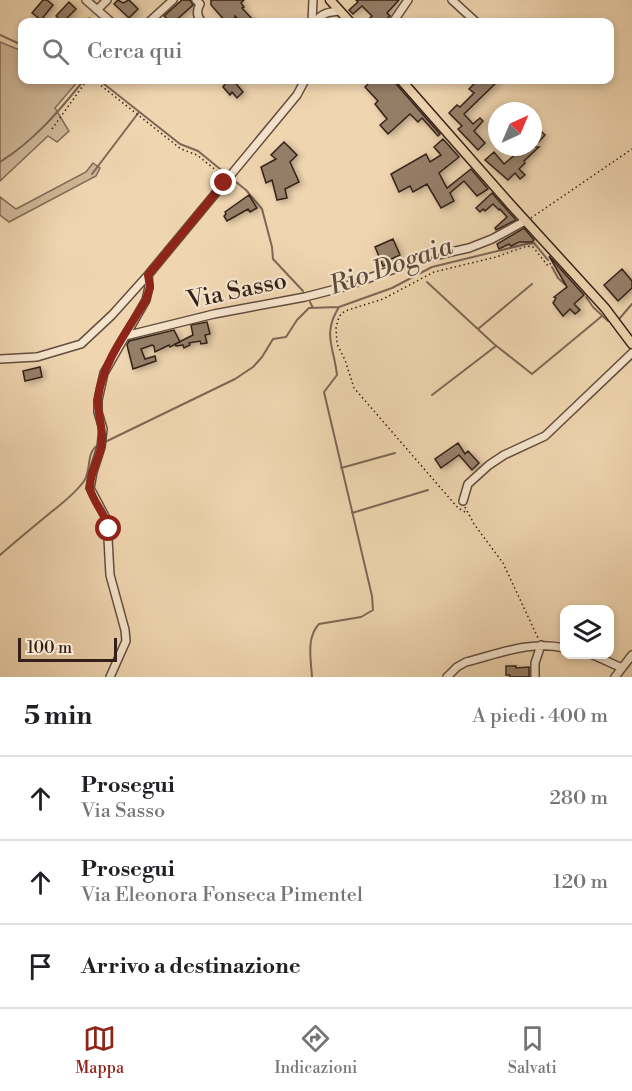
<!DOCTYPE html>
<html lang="it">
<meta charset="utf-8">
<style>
body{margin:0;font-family:"Libre Bodoni",serif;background:#f2f2f2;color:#202124}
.controls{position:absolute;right:18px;bottom:18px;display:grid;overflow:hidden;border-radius:12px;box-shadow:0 3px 9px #0003}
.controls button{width:54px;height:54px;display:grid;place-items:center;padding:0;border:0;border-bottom:2px solid #e0e0e0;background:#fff;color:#202124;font:30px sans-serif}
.compass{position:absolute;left:488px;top:102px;width:54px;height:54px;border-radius:50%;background:#fff;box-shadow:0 3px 9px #0003;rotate:44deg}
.scale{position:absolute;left:18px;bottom:15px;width:99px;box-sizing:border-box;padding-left:6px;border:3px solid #342018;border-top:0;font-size:16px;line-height:21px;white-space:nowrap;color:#342018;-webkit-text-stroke:4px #f5e4cc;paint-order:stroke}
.stop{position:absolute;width:18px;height:18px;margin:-14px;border:4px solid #8f2418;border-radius:50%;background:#fff}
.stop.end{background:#8f2418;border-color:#fff;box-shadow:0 2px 6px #0008}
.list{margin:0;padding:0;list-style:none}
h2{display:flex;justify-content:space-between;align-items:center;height:78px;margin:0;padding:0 24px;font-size:26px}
h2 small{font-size:20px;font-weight:400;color:#757577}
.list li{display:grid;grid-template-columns:39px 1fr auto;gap:18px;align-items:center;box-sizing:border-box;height:84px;padding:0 24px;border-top:2px solid #e0e0e0}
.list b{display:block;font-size:22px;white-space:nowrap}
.list p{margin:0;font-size:20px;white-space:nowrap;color:#757577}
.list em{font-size:20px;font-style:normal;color:#757577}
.icon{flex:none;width:33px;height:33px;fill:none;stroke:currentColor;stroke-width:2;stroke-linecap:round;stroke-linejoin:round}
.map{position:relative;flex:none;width:632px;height:677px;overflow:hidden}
.search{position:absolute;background:#fff;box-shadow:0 3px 9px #0003;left:18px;right:18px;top:18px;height:66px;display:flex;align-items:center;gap:15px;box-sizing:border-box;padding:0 21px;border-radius:12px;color:#757577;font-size:22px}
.sheet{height:330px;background:#fff}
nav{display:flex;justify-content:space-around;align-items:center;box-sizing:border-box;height:84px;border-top:2px solid #e0e0e0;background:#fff;font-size:16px;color:#757577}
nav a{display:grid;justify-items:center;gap:3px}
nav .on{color:#8f2418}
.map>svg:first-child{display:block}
.green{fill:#cfb696;stroke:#826b57;stroke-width:1.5}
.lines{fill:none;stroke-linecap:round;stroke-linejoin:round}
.stream{stroke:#7e6754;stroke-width:2}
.building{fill:#957e67;stroke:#342018;stroke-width:1.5;filter:url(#shadow)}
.minor-casing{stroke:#634d3e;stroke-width:10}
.major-casing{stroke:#342018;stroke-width:11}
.path{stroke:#342018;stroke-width:1.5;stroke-dasharray:1.5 3;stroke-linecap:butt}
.minor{stroke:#f5e4cc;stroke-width:7}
.major{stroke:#efd5b0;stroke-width:8}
.route{stroke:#8f2418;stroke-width:8}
.labels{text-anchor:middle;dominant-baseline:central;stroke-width:4.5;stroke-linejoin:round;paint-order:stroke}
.street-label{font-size:24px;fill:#342018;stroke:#f5e4cc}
.water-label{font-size:26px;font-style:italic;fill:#5f4a3b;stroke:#f5e4cc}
</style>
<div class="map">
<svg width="632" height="677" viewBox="0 0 632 677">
<defs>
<filter id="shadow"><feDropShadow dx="3" dy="2" stdDeviation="3" flood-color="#0004"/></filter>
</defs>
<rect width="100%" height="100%" fill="#efd5b0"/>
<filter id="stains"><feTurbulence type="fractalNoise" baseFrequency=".00333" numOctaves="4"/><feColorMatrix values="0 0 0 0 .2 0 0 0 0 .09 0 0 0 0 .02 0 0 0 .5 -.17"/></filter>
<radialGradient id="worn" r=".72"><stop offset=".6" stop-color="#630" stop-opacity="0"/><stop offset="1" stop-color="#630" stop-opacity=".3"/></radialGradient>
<path class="green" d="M0,42L22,51V80H79L55,108L69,131L57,142L48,136L0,181Z
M93,163L100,168L96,176L9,222L0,215V197L16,209L86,172Z"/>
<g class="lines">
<path class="stream" d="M0,35L22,45
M99,80L180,144L198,151L225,173
M0,162C35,140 59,111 84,80
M92,174L139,112
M236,182L246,190L262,209L272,247L273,259L303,291
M552,267L558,278L569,288
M427,282L494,344L532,374L602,316
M586,297L593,307L608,321H611
M310,302L313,308
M616,319L620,318L632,304
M478,329L532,284
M432,395L496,346
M103,443L235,379L253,367L262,357L273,339L286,337L297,320L309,308L339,307L392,288L432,267L526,244L534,243L548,260
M341,468L395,453
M352,513L428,490
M0,555C16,541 33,527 50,513C61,504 75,494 84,481C92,469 85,453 99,444
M312,677C311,659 306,638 319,624L361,617L373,610L372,596L324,392L337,375C334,347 322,334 339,307"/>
</g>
<path class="building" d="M43,0H47L53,5L41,20L32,13Z
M118,0L123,3L129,0L138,9L129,18L114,4Z
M182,0H190L193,5L174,22H171L164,16Z
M211,0H244L241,3L244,7L242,8L255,22H241L235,16L234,22H226L211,5Z
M356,0H399L387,13L390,16L386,19L387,22H372L369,19L372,16L362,6L353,14L349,10L358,2Z
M69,2L76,9L63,22L56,16Z
M221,80H233L243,92L237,98L232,92L230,95L223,87L225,84Z
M364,80H395L396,84L440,134L438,136L422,118L418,122L410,114L388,134L380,125L387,119L375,104L378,101L365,87L368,84Z
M478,80H499L464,114L473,124L480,118L483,121L474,131L485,143L478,150L458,129L462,126L449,113L457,105L460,107L474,93L469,89Z
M542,132L545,135L534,147H539L524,161L525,163L519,169L525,175L520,179L515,173L508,180L485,160L494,152L504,164L524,147H533V140Z
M443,139L459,157L439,173L447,188L471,169L488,189L477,196L464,181L450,193L454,201L441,208L427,184L413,192L410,186L399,192L391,174L426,154L430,162L441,155L434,147Z
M284,142L297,155L290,162L299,182L285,189L287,198L277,200L272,180L266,183L261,167L276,159L271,155Z
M492,193L516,220L496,230L495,228L507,217L500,209L499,210L493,204L485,211L483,209L480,212L476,208Z
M249,195L257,208L250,212L248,209L227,221L224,216L226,214L225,212Z
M524,228L534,240L532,242H519L511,246L509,244L499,249L497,244Z
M393,239L400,255L387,261L388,264L383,266L375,247Z
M549,256L584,295L574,304L580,310L575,314L570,309L563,316L553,303L556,298L554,297L567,287Z
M622,269L632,281V288L618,301L604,285Z
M207,322L210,334L205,335L207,343L201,344L200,341L189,343L190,345L184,348L183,345L176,346L175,344L193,335L191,325Z
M174,330L180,342L170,347L169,345L155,352L154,346L152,345L141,349L145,359L155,356L156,361L133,369L127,345L129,341Z
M40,367L42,377L25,381L23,371Z
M458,443L465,454L468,451L479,463L472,470L459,455L441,468L435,459Z
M506,666H516V668L529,667V677H510V675H506Z"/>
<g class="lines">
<g class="minor-casing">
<path id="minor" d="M86,0L111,22
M196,0L200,4C196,11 197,17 202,22
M452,0L476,22
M97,10L107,0
M149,22L173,0
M312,22L313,0
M315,22C322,13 328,12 340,11
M393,22L408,0
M125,336L214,314L305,297L344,287L425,258L469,248L492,239L525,221
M0,359L37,357L81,344L112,315L148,275L297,95L305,80
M463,501L468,484L489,465L504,455L545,436L632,353
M591,654L622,668
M110,677L126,641L125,630L110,575L107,520L90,488L93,472L101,447L103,429L98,412V400L104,373L146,300L149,287L148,275
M447,677L457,667L466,662C498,654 532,640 564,648
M535,677V663L541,645
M615,677L632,655"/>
</g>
<g class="major-casing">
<path id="major" d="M330,0L350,22
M401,80L511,205L605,308L632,344"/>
</g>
<path class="path" d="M86,22L92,15
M94,80L181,149L197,155L222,175
M52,129L87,80
M531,218L632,149
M465,507L474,524L503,563L538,638
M465,512L458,508L354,388L345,360L337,344L336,327L339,317L342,313L348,310L383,299L434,272L496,257L527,246L533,247L548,266L553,261"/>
<use href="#minor" class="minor"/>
<use href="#major" class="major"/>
</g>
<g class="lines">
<path class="route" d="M109,529C106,514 92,501 90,488C89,475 98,461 101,448C105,431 97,416 98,398C102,363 128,330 146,300L150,287L148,275L224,183"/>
</g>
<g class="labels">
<g class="street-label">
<text transform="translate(237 291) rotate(-12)">Via Sasso</text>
</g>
<g class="water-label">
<text transform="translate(391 266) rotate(-19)">Rio Dogaia</text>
</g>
</g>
<rect width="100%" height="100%" filter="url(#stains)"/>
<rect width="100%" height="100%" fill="url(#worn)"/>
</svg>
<div class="controls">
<button><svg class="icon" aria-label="layers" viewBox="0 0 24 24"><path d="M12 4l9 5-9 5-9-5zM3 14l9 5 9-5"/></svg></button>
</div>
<svg class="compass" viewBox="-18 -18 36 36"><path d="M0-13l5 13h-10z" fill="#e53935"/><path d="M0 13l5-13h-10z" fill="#757577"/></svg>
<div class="scale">100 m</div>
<div class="stop" style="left:109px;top:529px"></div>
<div class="stop end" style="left:224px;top:183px"></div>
<div class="search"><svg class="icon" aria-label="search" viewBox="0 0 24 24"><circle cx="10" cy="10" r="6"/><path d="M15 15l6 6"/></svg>Cerca qui</div>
</div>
<section class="sheet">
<h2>5 min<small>A piedi · 400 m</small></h2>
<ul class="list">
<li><svg class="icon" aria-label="ahead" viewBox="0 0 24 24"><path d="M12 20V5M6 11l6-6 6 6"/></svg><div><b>Prosegui</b><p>Via Sasso</p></div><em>280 m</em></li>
<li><svg class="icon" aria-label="ahead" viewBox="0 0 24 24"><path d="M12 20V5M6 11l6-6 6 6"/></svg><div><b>Prosegui</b><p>Via Eleonora Fonseca Pimentel</p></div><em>120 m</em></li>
<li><svg class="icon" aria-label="arrive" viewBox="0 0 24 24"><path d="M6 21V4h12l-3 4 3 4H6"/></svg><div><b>Arrivo a destinazione</b></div></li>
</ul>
</section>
<nav>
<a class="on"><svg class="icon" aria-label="map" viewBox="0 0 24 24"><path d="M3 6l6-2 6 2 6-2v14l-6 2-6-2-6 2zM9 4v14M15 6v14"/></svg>Mappa</a>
<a><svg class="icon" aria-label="directions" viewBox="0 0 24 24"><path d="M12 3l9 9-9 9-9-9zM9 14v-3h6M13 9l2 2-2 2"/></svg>Indicazioni</a>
<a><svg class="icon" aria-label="saved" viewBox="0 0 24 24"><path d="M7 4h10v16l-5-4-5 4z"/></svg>Salvati</a>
</nav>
